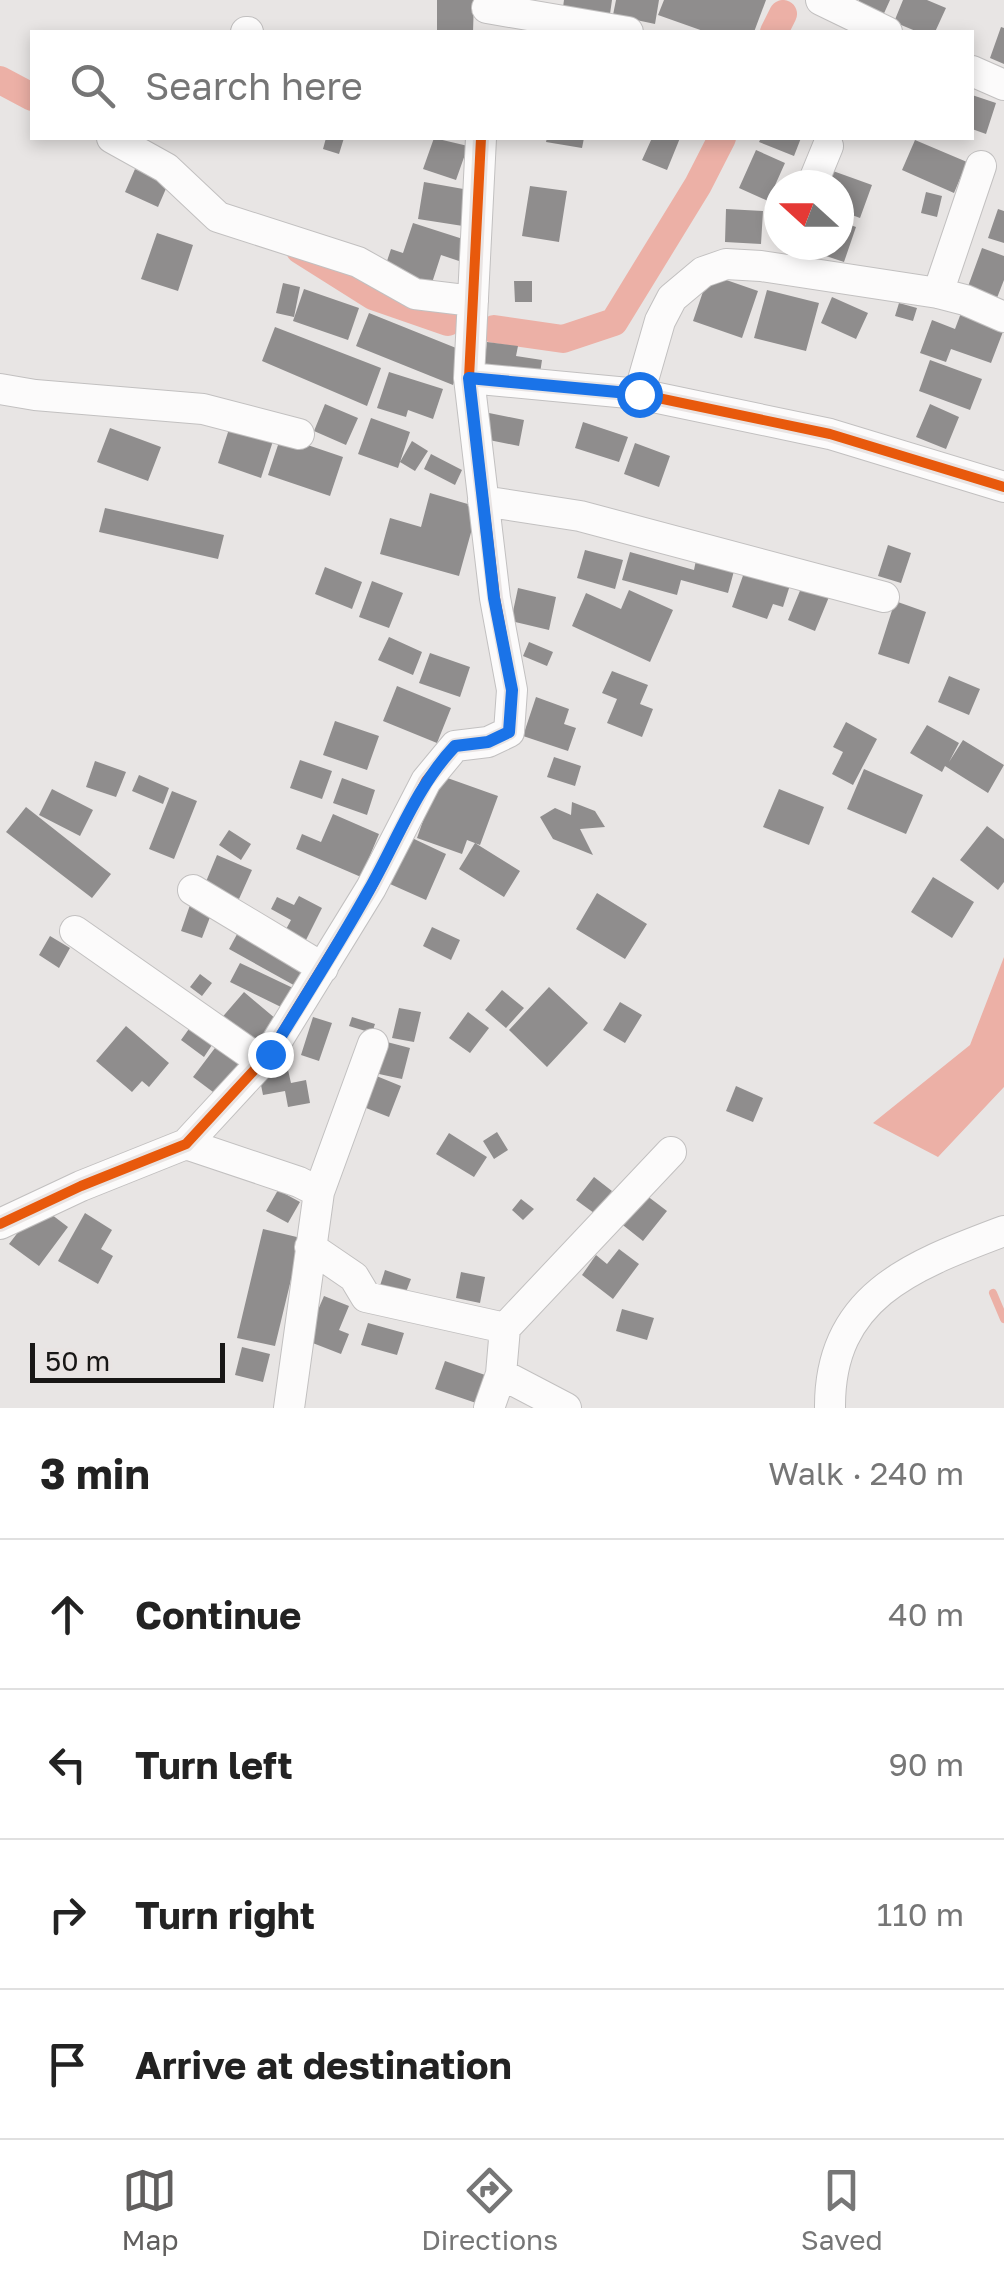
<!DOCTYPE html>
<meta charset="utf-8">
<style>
body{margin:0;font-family:"Golos Text",sans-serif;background:#f2f2f2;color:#222}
.compass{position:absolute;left:764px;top:170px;width:90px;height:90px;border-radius:50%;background:#fff;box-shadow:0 5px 15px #0003;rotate:291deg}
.scale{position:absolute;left:30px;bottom:25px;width:195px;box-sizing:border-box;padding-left:10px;border:5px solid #181716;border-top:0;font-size:28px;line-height:35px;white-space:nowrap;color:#181716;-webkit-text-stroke:8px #e9e4e3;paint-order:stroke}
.stop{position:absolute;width:30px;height:30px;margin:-22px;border:8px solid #1a73e8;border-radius:50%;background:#fff}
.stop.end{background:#1a73e8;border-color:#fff;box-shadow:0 2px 10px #0008}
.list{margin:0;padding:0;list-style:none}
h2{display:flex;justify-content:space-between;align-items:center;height:130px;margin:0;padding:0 40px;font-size:42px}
h2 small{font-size:32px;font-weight:400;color:#767676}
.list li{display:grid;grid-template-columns:65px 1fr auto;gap:30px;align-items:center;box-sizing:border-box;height:150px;padding:0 40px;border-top:2px solid #e0e0e0}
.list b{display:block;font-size:38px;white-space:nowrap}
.list em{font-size:32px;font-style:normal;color:#767676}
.icon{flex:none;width:55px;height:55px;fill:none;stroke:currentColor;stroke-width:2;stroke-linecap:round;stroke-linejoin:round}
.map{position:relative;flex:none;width:1004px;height:1408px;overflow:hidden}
.search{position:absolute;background:#fff;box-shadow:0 5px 15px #0003;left:30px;right:30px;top:30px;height:110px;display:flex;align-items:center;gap:25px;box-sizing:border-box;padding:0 35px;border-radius:0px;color:#767676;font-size:38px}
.sheet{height:730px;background:#fff}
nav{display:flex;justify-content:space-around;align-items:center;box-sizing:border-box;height:140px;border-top:2px solid #e0e0e0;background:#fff;font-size:28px;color:#767676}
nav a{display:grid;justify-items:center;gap:5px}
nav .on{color:#615f5e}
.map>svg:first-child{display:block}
.water{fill:#ecb0a6}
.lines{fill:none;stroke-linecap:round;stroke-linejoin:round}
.stream{stroke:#ecb0a6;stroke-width:8}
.canal{stroke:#ecb0a6;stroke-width:28}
.building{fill:#8f8d8d}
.minor-casing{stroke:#c2c0c0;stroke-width:32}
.minor{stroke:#fcfbfb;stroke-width:30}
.cycleway-casing{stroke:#e9e4e3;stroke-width:16}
.cycleway{stroke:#e8590c;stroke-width:10}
.route{stroke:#1a73e8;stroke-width:12}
</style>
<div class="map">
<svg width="1004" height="1408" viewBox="0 0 1004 1408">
<rect width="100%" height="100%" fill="#e8e5e4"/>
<path class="water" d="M1004,957V1087L938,1157L873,1123L970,1045Z"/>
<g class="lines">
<path class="stream" d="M993,1293L1004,1319"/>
<path class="canal" d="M774,32L783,14
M0,80L32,97
M300,250L373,296L448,322
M494,329L563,339L614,322L698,185L722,138"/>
</g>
<path class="building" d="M437,0H474L473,32H437Z
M564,0H612L610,14L563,7Z
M616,0H659L655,24L613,15Z
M664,0H766L754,32H706L658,15Z
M859,0H890L881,20L855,8Z
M903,0H927L946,8L935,32H918L894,22Z
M1001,27L1004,28V64L990,58Z
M972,95L996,103L986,134L972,129Z
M326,138H344L339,154L323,149Z
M434,138L468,146L456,180L423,169Z
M547,138H584L582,148L546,142Z
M652,138H680L667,170L642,160Z
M761,138H801L794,156L759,142Z
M915,140L967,162L954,193L902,170Z
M756,150L785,163L768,201L739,188Z
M135,169L168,184L158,207L125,192Z
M833,171L872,185L860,218L839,210V185H828Z
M424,182L469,190L463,226L418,219Z
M530,186L567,191L559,242L522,236Z
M926,192L942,196L937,217L921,213Z
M726,209L763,211L761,244L725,242Z
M998,209L1004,211V243L988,238Z
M839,221L856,227L844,262L808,250L809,245H839Z
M413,223L466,240L459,261L441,255L430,289L383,273L391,249L403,253Z
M157,233L193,245L178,291L141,279Z
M982,248L1004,256V280L995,303L966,292Z
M709,274L758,291L742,338L693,321Z
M514,281H532V302H515Z
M283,283L300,287L294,317L276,313Z
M304,289L359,308L348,340L293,321Z
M767,290L819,303L806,351L754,338Z
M832,297L868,313L856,339L821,323Z
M899,303L917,308L913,321L895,316Z
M369,313L466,352L453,385L356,346Z
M961,313L1004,329L991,363L951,349L946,362L920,353L932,320L955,329Z
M275,327L381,368L367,406L262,361Z
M487,342L518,346L516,356L542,360L539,380L483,372Z
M930,360L982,379L970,410L919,391Z
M389,372L443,389L433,419L408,410L406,417L377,408Z
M325,404L358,418L346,445L314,431Z
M930,404L959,417L946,449L916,437Z
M489,413L524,420L519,446L484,439Z
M371,418L410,432L398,468L358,454Z
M583,422L628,437L619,462L575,448Z
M230,426L273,441L261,478L218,463Z
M110,428L161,447L148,481L97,462Z
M281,436L343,457L330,496L268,475Z
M412,441L428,451L415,471L400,462Z
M635,443L670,456L659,487L624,474Z
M431,454L462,470L455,485L424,469Z
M430,493L478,507L459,576L380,554L390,518L421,527Z
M105,508L224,535L218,559L99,532Z
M888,545L911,553L901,583L878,576Z
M585,550L623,560L615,589L577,578Z
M630,552L694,570L696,560L734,571L728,593L681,580L677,595L622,580Z
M325,567L362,582L352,609L315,594Z
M746,567L791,582L783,607L773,604L767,619L732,607Z
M372,581L403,593L389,628L359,617Z
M804,581L831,592L815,631L788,620Z
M518,588L556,597L549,630L511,621Z
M629,590L673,610L650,662L572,626L586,593L621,609Z
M895,601L926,612L909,664L878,654Z
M389,637L422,652L413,675L378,660Z
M529,642L553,652L547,666L523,656Z
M430,653L470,667L460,697L419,683Z
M612,671L648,685L640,704L653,709L642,737L607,723L617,699L602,693Z
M949,676L980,689L969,715L938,702Z
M397,686L451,708L437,743L383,721Z
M536,697L569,709L564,724L576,728L568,751L523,736Z
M335,721L379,736L367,770L323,755Z
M846,722L877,739L853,785L832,774L843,752L833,747Z
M927,725L959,743L949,762L963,740L1004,765L988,793L945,766L942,772L910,753Z
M554,757L581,766L575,786L547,777Z
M300,760L332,771L322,799L290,788Z
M95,761L126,772L116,797L86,787Z
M864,769L923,795L906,834L847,809Z
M139,775L169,788L163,804L132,791Z
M439,775L498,796L480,845L467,840L462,854L417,838Z
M342,778L375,790L367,815L333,803Z
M52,789L93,810L80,836L39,815Z
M779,789L824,807L809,845L763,827Z
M172,791L197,801L174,859L149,849Z
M572,802L595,811L605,827L580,829L593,855L553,839L540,817L555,808L571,815Z
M26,807L111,874L92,898L6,832Z
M333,814L379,834L361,877L296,849L302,834L321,842Z
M987,826L1004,839V882L998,890L960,860Z
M229,830L251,844L241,860L219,845Z
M412,838L446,854L426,900L390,884Z
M475,843L520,871L504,897L459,869Z
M217,855L252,870L239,899L205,884Z
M933,877L974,902L952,938L911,912Z
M597,893L647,924L625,959L576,929Z
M299,896L322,908L304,944L284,933L291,920L271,909L277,897L294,905Z
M190,905L212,912L202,938L181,931Z
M242,925L312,965L299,988L229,949Z
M432,927L460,940L451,960L423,946Z
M50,936L70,948L59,968L39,955Z
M240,963L293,988L283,1008L230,982Z
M200,974L212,983L202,996L190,987Z
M549,987L588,1023L547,1067L509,1030Z
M502,990L524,1008L506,1028L485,1010Z
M244,992L276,1019L251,1049L219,1021Z
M620,1002L642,1015L625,1043L603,1030Z
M399,1008L421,1012L414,1042L392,1038Z
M468,1012L489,1028L470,1053L449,1038Z
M313,1017L332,1023L319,1061L301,1055Z
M352,1017L375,1024L372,1033L349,1026Z
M126,1026L169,1063L149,1087L142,1081L132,1092L96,1061Z
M191,1026L214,1042L204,1057L181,1040Z
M221,1040L253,1063L217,1095L193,1077Z
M387,1042L410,1048L402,1079L379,1074Z
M288,1070L291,1083L306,1080L310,1103L288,1107L285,1091L263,1095L259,1075Z
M374,1075L401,1086L389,1117L361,1106Z
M736,1086L763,1098L753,1122L726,1111Z
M497,1132L508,1150L494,1159L483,1141Z
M449,1133L487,1157L474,1177L436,1154Z
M594,1177L612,1191L594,1213L576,1200Z
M278,1190L300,1202L288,1223L266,1211Z
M642,1192L667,1211L643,1241L619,1222Z
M521,1199L534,1209L523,1220L512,1210Z
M39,1205L68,1227L39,1266L9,1244Z
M85,1213L112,1230L101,1249L113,1256L98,1284L58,1261Z
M263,1229L301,1238L275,1346L237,1338Z
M619,1249L639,1264L613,1299L582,1275L596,1255L607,1264Z
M385,1270L411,1279L403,1300L378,1292Z
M461,1272L485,1277L480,1303L456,1298Z
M324,1296L349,1306L339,1330L349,1334L341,1354L305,1340Z
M622,1309L654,1318L647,1340L616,1331Z
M368,1323L404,1333L397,1355L361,1345Z
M242,1347L270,1354L263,1382L235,1375Z
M445,1361L488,1376L479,1404L435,1389Z"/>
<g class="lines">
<g class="minor-casing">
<path id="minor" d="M821,0L887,32
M487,8L628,32
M246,32H248
M972,71L1004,85
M112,138L166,168L218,217L358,262L415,294L473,301
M812,185L828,146
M938,293L981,166
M469,378L639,394L830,434L1004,487
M0,389L35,395L203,409L299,434
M639,394L660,321L672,298L703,272L726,264L761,266L938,293L965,300L1004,317
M483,501L580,516L884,597
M193,890L323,968
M75,931L262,1062
M186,1144L299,1182L319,1192L289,1408
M319,1192L373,1044
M0,1224L81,1186L186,1144L269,1054L371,888L426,781L455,746L488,742L509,732L512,690L495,598L469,378L481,138
M310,1247L354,1277L366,1297L505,1328L501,1374L489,1408
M505,1328L671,1152
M501,1374L566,1408
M830,1408C829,1295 914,1265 1004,1231"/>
</g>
<use href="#minor" class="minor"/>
<g class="cycleway-casing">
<path id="cycleway" d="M469,378L639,394L830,434L1004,487
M0,1224L81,1186L186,1144L269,1054L371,888L426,781L455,746L488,742L509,732L512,690L495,598L469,378L481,138"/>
</g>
<use href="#cycleway" class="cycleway"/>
</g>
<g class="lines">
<path class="route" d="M270,1054C303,1000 338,946 369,890C397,841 416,787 455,746L488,742L509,732L512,690L494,598L469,378L639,394"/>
</g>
</svg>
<svg class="compass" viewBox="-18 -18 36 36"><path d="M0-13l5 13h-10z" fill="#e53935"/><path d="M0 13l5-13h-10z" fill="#767676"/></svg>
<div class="scale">50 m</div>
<div class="stop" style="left:639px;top:394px"></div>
<div class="stop end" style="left:270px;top:1054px"></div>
<div class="search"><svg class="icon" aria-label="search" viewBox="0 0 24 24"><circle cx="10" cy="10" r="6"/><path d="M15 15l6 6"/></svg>Search here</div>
</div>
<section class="sheet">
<h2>3 min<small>Walk · 240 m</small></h2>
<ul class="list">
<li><svg class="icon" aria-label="ahead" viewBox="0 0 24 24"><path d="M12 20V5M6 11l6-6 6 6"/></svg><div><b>Continue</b></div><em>40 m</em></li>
<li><svg class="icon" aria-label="left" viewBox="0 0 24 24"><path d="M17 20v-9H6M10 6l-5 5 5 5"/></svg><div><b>Turn left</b></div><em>90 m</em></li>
<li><svg class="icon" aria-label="right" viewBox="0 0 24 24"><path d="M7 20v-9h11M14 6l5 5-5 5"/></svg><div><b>Turn right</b></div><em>110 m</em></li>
<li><svg class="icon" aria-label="arrive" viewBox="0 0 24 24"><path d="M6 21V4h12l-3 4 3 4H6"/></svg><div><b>Arrive at destination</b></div></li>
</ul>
</section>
<nav>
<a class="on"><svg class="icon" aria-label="map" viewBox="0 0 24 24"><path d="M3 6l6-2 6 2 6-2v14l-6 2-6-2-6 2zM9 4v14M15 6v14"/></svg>Map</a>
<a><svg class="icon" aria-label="directions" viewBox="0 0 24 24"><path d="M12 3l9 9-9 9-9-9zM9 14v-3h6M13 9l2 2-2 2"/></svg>Directions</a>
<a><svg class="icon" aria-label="saved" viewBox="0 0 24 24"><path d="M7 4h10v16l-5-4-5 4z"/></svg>Saved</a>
</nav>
